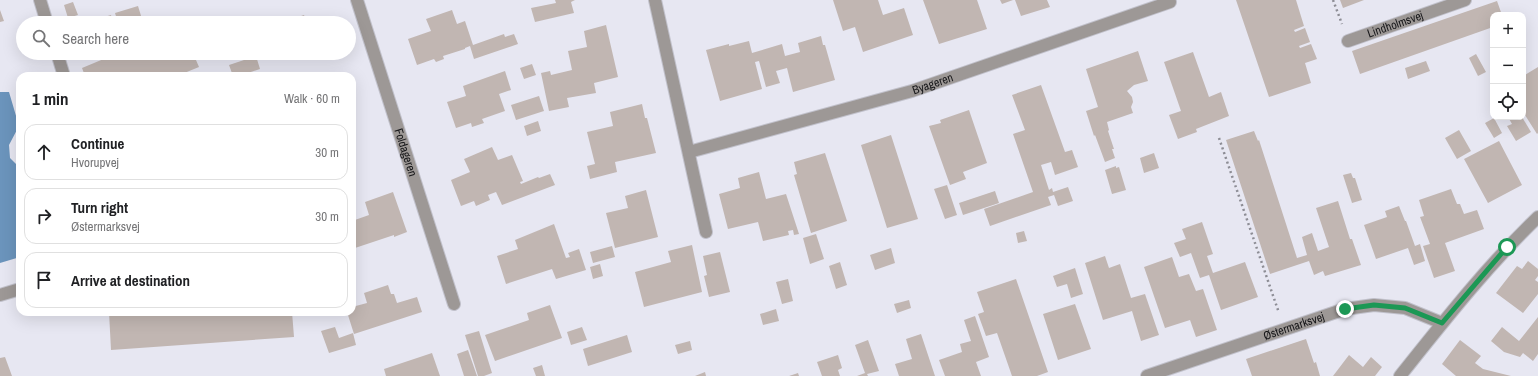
<!DOCTYPE html>
<meta charset="utf-8">
<style>
body{margin:0;font-family:"Archivo Narrow",sans-serif;background:#f6f6f6;color:#202124}
.controls{position:absolute;right:12px;top:12px;display:grid;overflow:hidden;border-radius:8px;box-shadow:0 4px 16px #0002}
.controls button{width:36px;height:36px;display:grid;place-items:center;padding:0;border:0;border-bottom:1px solid #e0e0e0;background:#fff;color:#202124;font:20px sans-serif}
.stop{position:absolute;width:12px;height:12px;margin:-9px;border:3px solid #1c9855;border-radius:50%;background:#fff}
.stop.end{background:#1c9855;border-color:#fff;box-shadow:0 1px 4px #0008}
.list{margin:0;padding:0;list-style:none}
h2{display:flex;justify-content:space-between;align-items:center;height:52px;margin:0;padding:0 16px;font-size:17px}
h2 small{font-size:13px;font-weight:400;color:#757577}
.list li{display:grid;grid-template-columns:26px 1fr auto;gap:12px;align-items:center;box-sizing:border-box;height:56px;margin:0 8px 8px;padding:0 8px;border:1px solid #e0e0e0;border-radius:12px}
.list b{display:block;font-size:15px;white-space:nowrap}
.list p{margin:0;font-size:13px;white-space:nowrap;color:#757577}
.list em{font-size:13px;font-style:normal;color:#757577}
.icon{flex:none;width:22px;height:22px;fill:none;stroke:currentColor;stroke-width:2;stroke-linecap:round;stroke-linejoin:round}
.map{position:relative;flex:none;width:1538px;height:376px;overflow:hidden}
.search{position:absolute;background:#fff;box-shadow:0 4px 16px #0002;left:16px;top:16px;width:340px;height:44px;display:flex;align-items:center;gap:10px;box-sizing:border-box;padding:0 14px;border-radius:22px;color:#757577;font-size:15px}
.panel{position:absolute;background:#fff;box-shadow:0 4px 16px #0002;left:16px;top:72px;width:340px;height:244px;border-radius:12px}
.map>svg:first-child{display:block}
.water{fill:#6b94bc}
.building{fill:#c1b6b2}
.lines{fill:none;stroke-linecap:round;stroke-linejoin:round}
.street-casing{stroke:#c1c1cb;stroke-width:14}
.path{stroke:#8d8d95;stroke-width:2.5;stroke-dasharray:2 3;stroke-linecap:butt}
.street{stroke:#9d9896;stroke-width:12}
.route{stroke:#1c9855;stroke-width:5}
.labels{text-anchor:middle;dominant-baseline:central;stroke-width:4;stroke-linejoin:round;paint-order:stroke}
.street-label{font-size:12px;fill:#161619;stroke:#e7e7f2}
</style>
<div class="map">
<svg width="1538" height="376" viewBox="0 0 1538 376">
<rect width="100%" height="100%" fill="#e7e7f2"/>
<path class="water" d="M0,92H9L19,126L9,145L10,158L18,166L20,167V257L0,263Z"/>
<path class="building" d="M555,0H575L571,2L574,13L535,22L531,8L556,3Z
M833,0H878L883,15L904,8L913,35L863,52L855,27L843,31Z
M923,0H977L987,29L939,44Z
M1000,0H1013L1002,4Z
M1015,0H1047L1050,7L1021,16Z
M1236,0H1296L1304,26L1294,30L1295,32L1305,28L1310,42L1299,46L1300,48L1311,44L1317,59L1305,63L1311,83L1269,97Z
M1340,0H1364L1343,8Z
M1497,1L1502,15H1493V27L1360,74L1352,51Z
M73,2L78,15L68,18L64,5Z
M138,6L142,19L128,23H118L115,13Z
M0,10L4,21L0,22Z
M452,10L457,24L465,21L473,45L504,34L505,37L514,34L518,44L474,59L470,46L465,48V49L443,56L444,59L436,62L434,59L417,65L408,39L431,31L426,19Z
M111,15L113,23H84Z
M304,15L307,23H281Z
M606,25L618,77L594,83L596,93L567,98L569,107L549,111L541,73L550,71L551,75L572,70L568,51L587,47L584,31Z
M821,36L823,45H825L835,80L793,92L787,68L776,71L780,83L766,87L759,61L755,62L762,89L720,101L706,50L729,44V46L749,41L752,53L782,44L785,56L800,52L798,43Z
M1138,51L1148,81L1134,85L1127,91L1132,97L1133,102L1131,107L1133,113L1107,122L1109,130L1108,131L1114,149H1112L1115,158L1105,162L1095,135L1094,136L1086,111L1098,107L1086,69Z
M1193,52L1209,97L1221,92L1229,116L1196,129L1197,132L1178,139L1169,115L1181,111L1164,62Z
M118,53H193L199,67L177,76H85L82,68Z
M1476,54L1486,72L1478,76L1469,58Z
M256,56L260,69L239,76H233L229,65Z
M1426,61L1430,71L1408,79L1405,68Z
M532,64L536,75L524,79L520,68Z
M1538,67V133L1537,134L1523,112V76Z
M505,71L511,90L499,94L505,111L482,119L484,123L472,127L471,123L456,128L447,102L466,96L463,86Z
M297,72L298,76H285Z
M342,73L343,76H333Z
M1041,85L1065,152L1072,150L1078,167L1055,175L1051,162L1041,165L1049,190L1052,188L1053,192L1068,187L1073,201L1058,206L1054,195L1048,197L1051,205L990,226L984,209L1033,192L1013,134L1025,130L1012,95Z
M539,96L544,111L516,120L511,105Z
M642,104L645,118H647L656,153L615,162L617,172L590,179L587,166L595,164L587,132L613,126L610,112Z
M969,110L987,163L963,172L966,179L950,185L929,126L941,123L940,120Z
M1508,117H1522L1531,132L1516,141L1507,126L1512,124Z
M1494,118L1502,133L1494,138L1485,123Z
M538,121L541,131L527,136L524,126Z
M1459,130L1471,151L1457,159L1445,138Z
M1254,131L1258,141L1259,140L1297,258L1307,255L1302,237L1312,233L1318,251L1329,247L1316,208L1338,201L1350,239H1352L1361,265L1325,276L1323,271L1314,275L1309,261L1270,274L1226,140Z
M891,135L918,219L887,228L861,145Z
M1499,141L1522,185L1488,203L1464,159Z
M492,147L498,160L512,155L523,181L520,182L521,184L538,177L539,178L550,174L555,185L502,205L496,192L488,195L490,200L476,206L474,201L461,206L451,180L470,172L464,159Z
M825,153L847,221L811,233L794,175L797,174L794,162Z
M1154,153L1159,168L1144,173L1140,158Z
M352,163L355,172L352,173Z
M1116,166V168L1119,167L1126,190L1112,194L1105,170Z
M759,172L766,199L786,194L799,234L794,235L793,230L788,231L789,235L763,241L758,222L728,229L719,194L740,188L738,178Z
M1351,173L1353,178H1355L1362,200L1352,203L1343,175Z
M947,185L957,215L945,219L934,189Z
M1451,189L1457,204H1460L1464,214L1477,210L1484,229L1445,243L1455,271L1434,278L1423,246L1430,244L1420,217L1424,216L1419,200Z
M646,190L658,237L615,248L606,213L628,208L625,196Z
M995,191L999,203L963,215L959,203Z
M393,192L407,232L394,237V235L352,249V221L369,215L365,202Z
M1399,206L1405,221H1406L1415,246L1420,244L1425,261L1414,265L1408,248L1376,259L1364,225L1387,217L1385,211Z
M1202,222L1213,254L1207,256L1213,273L1245,262L1258,297L1221,310L1209,275L1200,278L1191,253L1180,257L1174,243L1186,239L1182,229Z
M554,224L566,258L570,257L568,253L579,249L586,270L556,279L552,269L506,284L497,256L518,249L515,240Z
M1024,231L1027,241L1018,243L1016,233Z
M816,234L824,259L810,264L803,238Z
M692,245L702,292L644,307L635,272L671,262L668,251Z
M612,246L615,257L593,263L590,252Z
M891,248L895,263L875,270L870,255Z
M720,252L730,292L709,297L704,276L707,275L703,256Z
M1105,256L1109,268L1120,264L1131,298L1145,294L1159,335L1141,341L1132,311L1103,320L1085,263Z
M1172,257L1179,277L1189,274L1196,291L1203,289L1217,330L1196,337L1190,320L1165,328L1144,267Z
M1528,261L1538,269V276L1535,280L1538,282V294L1523,313L1496,293L1517,266L1522,269Z
M840,262L847,285L836,289L829,266Z
M600,264L603,276L593,279L590,267Z
M1075,268L1083,294L1071,298L1067,284L1057,287L1053,276Z
M788,279L793,301L782,304L776,282Z
M1016,279L1048,372L1037,376H1012L997,333L986,336L978,314L984,312L977,292Z
M388,285L391,294H394L397,303L417,297L422,312L354,334L347,312H352V307L367,303L364,293Z
M909,300L911,308L897,313L894,304Z
M1075,304L1091,349L1058,360L1043,314Z
M550,305L562,338L495,361L485,335L529,320L527,313Z
M776,309L779,321L763,325L760,314Z
M109,312H292L294,337L111,350Z
M975,316L989,357L976,362L981,376H945L939,360L962,352L960,344L971,341L964,320Z
M1538,317V354L1533,361L1523,353L1520,357L1504,352L1491,341L1502,327L1519,341Z
M335,327L339,338L353,333L356,345L329,353L321,331Z
M582,327L587,340L571,345L567,332Z
M479,331L492,373L484,376H478L465,335Z
M921,334L935,376H899L895,364L912,359L906,339Z
M627,335L632,352L588,366L583,349Z
M1306,339L1314,363L1316,362L1320,376H1252L1246,359Z
M868,340L879,371L867,374L868,376H857L865,373L855,345Z
M1460,340L1481,356L1475,363L1483,369L1511,376H1456L1442,364Z
M690,341L692,350L678,354L675,345Z
M468,350L477,376H464L457,354Z
M432,353L440,376H386L384,369Z
M838,355L842,368L838,370L840,376H822L817,362Z
M1349,355L1363,367L1371,357L1382,367L1375,376H1333Z
M5,357L12,376H0V358Z
M542,365L545,376H536L533,368Z
M705,372L706,376H695Z
M798,373L799,376H789Z"/>
<g class="lines">
<g class="street-casing">
<g id="street">
<path d="M40,0L47,23"/>
<path id="s1" d="M357,0L454,304"/>
<path d="M655,0L706,232"/>
<path id="s2" d="M1348,41L1465,0"/>
<path d="M57,53L64,76"/>
<path id="s3" d="M689,152L912,91L1170,2L1169,0"/>
<path d="M0,295L20,289"/>
<path id="s4" d="M1147,376L1345,309L1374,305L1405,308L1442,323"/>
<path d="M1400,376C1444,321 1487,266 1538,217"/>
</g>
</g>
<path class="path" d="M1333,0L1342,24
M1219,138L1279,313"/>
<use href="#street" class="street"/>
</g>
<g class="lines">
<path class="route" d="M1345,309L1374,305L1405,308L1442,323L1507,247"/>
</g>
<g class="labels">
<g class="street-label">
<text stroke="none"><textPath href="#s2" startOffset="50">Lindholmsvej</textPath></text>
<text stroke="none"><textPath href="#s3" startOffset="253">Byageren</textPath></text>
<text stroke="none"><textPath href="#s1" startOffset="160">Foldageren</textPath></text>
<text stroke="none"><textPath href="#s4" startOffset="155">Østermarksvej</textPath></text>
</g>
</g>
</svg>
<div class="controls">
<button>+</button>
<button>−</button>
<button><svg class="icon" aria-label="locate" viewBox="0 0 24 24"><circle cx="12" cy="12" r="6"/><path d="M12 2v4M12 18v4M2 12h4M18 12h4"/></svg></button>
</div>
<div class="stop" style="left:1507px;top:247px"></div>
<div class="stop end" style="left:1345px;top:309px"></div>
<div class="search"><svg class="icon" aria-label="search" viewBox="0 0 24 24"><circle cx="10" cy="10" r="6"/><path d="M15 15l6 6"/></svg>Search here</div>
<section class="panel">
<h2>1 min<small>Walk · 60 m</small></h2>
<ul class="list">
<li><svg class="icon" aria-label="ahead" viewBox="0 0 24 24"><path d="M12 20V5M6 11l6-6 6 6"/></svg><div><b>Continue</b><p>Hvorupvej</p></div><em>30 m</em></li>
<li><svg class="icon" aria-label="right" viewBox="0 0 24 24"><path d="M7 20v-9h11M14 6l5 5-5 5"/></svg><div><b>Turn right</b><p>Østermarksvej</p></div><em>30 m</em></li>
<li><svg class="icon" aria-label="arrive" viewBox="0 0 24 24"><path d="M6 21V4h12l-3 4 3 4H6"/></svg><div><b>Arrive at destination</b></div></li>
</ul>
</section>
</div>
